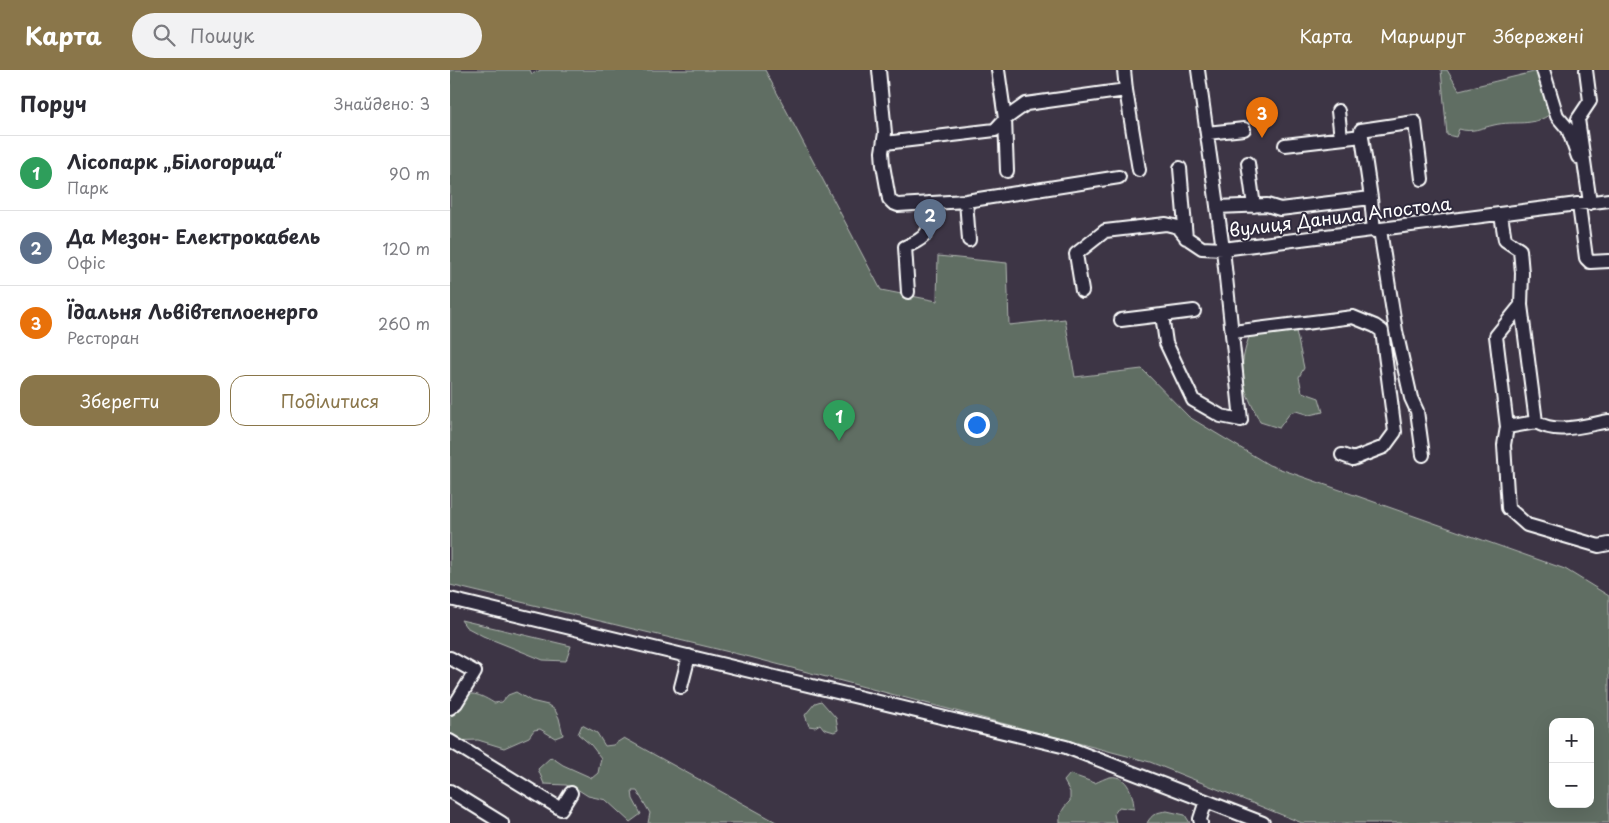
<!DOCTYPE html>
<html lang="uk">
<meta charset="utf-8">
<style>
body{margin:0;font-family:"Playpen Sans",sans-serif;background:#f2f2f3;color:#2b2b33}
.controls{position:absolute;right:15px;bottom:15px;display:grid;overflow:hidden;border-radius:10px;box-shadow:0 5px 20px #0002}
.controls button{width:45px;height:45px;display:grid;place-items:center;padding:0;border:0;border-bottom:1px solid #e1e1e2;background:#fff;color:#2b2b33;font:25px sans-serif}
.you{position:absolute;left:526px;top:354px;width:18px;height:18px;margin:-12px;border:4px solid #fff;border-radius:50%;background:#1a73e8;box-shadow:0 0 0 8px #1a73e833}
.badge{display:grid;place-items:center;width:32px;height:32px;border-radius:50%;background:#8a764a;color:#fff;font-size:16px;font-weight:700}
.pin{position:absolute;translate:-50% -41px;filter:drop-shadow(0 1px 2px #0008)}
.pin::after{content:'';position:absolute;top:26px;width:18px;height:15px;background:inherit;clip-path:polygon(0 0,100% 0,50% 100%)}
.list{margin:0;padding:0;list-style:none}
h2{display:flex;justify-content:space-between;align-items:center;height:65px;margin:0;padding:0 20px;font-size:21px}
h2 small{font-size:16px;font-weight:400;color:#7c7c81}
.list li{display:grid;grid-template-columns:32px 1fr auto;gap:15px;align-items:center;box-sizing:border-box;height:75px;padding:0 20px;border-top:1px solid #e1e1e2}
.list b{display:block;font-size:19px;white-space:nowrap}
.list p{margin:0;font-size:16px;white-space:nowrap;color:#7c7c81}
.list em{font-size:16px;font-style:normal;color:#7c7c81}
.actions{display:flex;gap:10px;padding:15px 20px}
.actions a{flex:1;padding:11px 0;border:1px solid #8a764a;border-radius:15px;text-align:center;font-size:18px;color:#8a764a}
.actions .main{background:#8a764a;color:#fff}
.icon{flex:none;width:28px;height:28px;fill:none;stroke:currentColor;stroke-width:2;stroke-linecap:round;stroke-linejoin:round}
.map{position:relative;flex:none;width:1159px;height:753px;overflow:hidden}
header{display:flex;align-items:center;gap:30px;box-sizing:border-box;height:70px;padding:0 25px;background:#8a764a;color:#fff}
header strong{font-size:24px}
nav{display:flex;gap:28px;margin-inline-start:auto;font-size:18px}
.search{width:350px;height:45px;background:#f2f2f3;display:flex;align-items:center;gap:12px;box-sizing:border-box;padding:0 18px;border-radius:28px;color:#7c7c81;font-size:19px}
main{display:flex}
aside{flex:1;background:#fff}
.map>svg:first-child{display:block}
.green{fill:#616e63;stroke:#b0b6b1;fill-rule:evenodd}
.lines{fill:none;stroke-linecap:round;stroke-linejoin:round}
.minor-casing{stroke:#fff;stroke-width:16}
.minor{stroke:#2f2a3d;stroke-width:12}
.labels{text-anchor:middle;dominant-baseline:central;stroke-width:4;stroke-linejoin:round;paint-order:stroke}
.street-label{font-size:18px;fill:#fff;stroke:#2f2a3d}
</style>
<header>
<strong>Карта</strong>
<div class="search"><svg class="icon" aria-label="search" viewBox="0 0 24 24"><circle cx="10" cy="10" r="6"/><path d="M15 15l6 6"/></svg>Пошук</div>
<nav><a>Карта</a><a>Маршрут</a><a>Збережені</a></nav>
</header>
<main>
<aside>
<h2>Поруч<small>Знайдено: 3</small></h2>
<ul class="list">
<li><span class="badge" style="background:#2e9e5b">1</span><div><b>Лісопарк „Білогорща“</b><p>Парк</p></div><em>90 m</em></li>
<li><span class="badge" style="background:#5c6f8a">2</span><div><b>Да Мезон- Електрокабель</b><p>Офіс</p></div><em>120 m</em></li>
<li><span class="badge" style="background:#e8710a">3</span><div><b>Їдальня Львівтеплоенерго</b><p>Ресторан</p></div><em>260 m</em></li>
</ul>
<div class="actions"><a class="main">Зберегти</a><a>Поділитися</a></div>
</aside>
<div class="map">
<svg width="1159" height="753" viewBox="0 0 1159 753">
<rect width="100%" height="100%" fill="#3d3545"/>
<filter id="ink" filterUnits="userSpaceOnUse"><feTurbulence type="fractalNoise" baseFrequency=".02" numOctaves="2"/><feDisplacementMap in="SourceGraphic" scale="10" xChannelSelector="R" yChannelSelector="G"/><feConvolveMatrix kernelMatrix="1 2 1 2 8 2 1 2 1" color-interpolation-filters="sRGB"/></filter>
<g filter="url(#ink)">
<path class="green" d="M0,0H80L82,4L91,0H315L431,220L487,231L488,186L557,193L559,255L615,249L625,307L692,299L739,347L819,395L1115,499L1159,526V753H852L700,692L300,587L0,515ZM1103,652H1140V734H1103Z
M991,0H997L1009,20L1088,1L1102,43C1082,58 1065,50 1044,55C1031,58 1022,63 1009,59L1006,67L997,65Z
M827,259L846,261L854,298L849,307L852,322L869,328L873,342L859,345L846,341L840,343L829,358L810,352C793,317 786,305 799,267Z
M11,550L121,576L116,591L93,590L33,566L16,557Z
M66,622L81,631L98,635L105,640L109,648L113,665L105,668L90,659L84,660L79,667L54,678L28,670L0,671V633C18,620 26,622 44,633L52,632L58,625Z
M371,631L386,648L388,660L384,662L374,659L370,654L365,657L359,656L355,645L365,633Z
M132,655L147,663L155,676L163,675L174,668L328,753H198L200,743L187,721H182L183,729L191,744L180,752L156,730L138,726L127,719L116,715L94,714L88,699L101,687L113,695L142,708L148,703L151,688L141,675L128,664Z
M620,704L645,713C650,711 655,708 660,707C678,704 684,727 684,739L669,737L664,744L666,753H610C609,743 614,737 620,731V722L614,711Z
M717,741L735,745L740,753H697C702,744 707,742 717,741Z"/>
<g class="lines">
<g class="minor-casing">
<path id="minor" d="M429,0L435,63L432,82L433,95L439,129L443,133L448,135L516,131L669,107
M548,0L555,49L557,101
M748,0L773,179L1159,130
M1093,0L1107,46L1118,59L1128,87
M1136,0L1140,31L1128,49L1140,133
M676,20L689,100
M888,41L891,68
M757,63L794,59
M435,73L545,60L555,49L576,34L676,20L674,0
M835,75L912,66
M798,93L804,136
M730,98L736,168
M921,128L924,161
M516,131L519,170
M1129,135L1136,188L1140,192L1159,191
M767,137L817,135L830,139L921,128L911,60L965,52L972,109
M1051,145L1055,170L1070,180L1072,203L1071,235L1086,352C1107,365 1135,355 1159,351
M930,160L946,261L961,328L967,341L973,385
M632,221L626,184L655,161L716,154L728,157L737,168L752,178L773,179L791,350L771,346L743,330L716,273L712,245L744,241
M458,222L455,177C482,166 480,160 479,133
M671,250L712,245
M783,262L903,247L925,256L932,261L945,362L934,377L903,389L892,385
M1086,352L1057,357L1054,375L1058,438L1077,455L1149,476L1159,474
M1057,357L1046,266L1071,235
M0,529L616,677L813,753
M0,588L25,602L6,633L0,638
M231,617L239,586
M0,671L111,739L121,723
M0,721L52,753
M751,753L750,749L756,731"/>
</g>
<use href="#minor" class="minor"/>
</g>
</g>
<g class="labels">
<g class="street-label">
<text transform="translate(890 146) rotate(-7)">вулиця Данила Апостола</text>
</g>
</g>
</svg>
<div class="controls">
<button>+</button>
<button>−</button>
</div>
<div class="you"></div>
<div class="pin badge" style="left:389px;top:371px;background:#2e9e5b">1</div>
<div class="pin badge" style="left:480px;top:170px;background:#5c6f8a">2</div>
<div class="pin badge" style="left:812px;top:68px;background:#e8710a">3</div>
</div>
</main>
